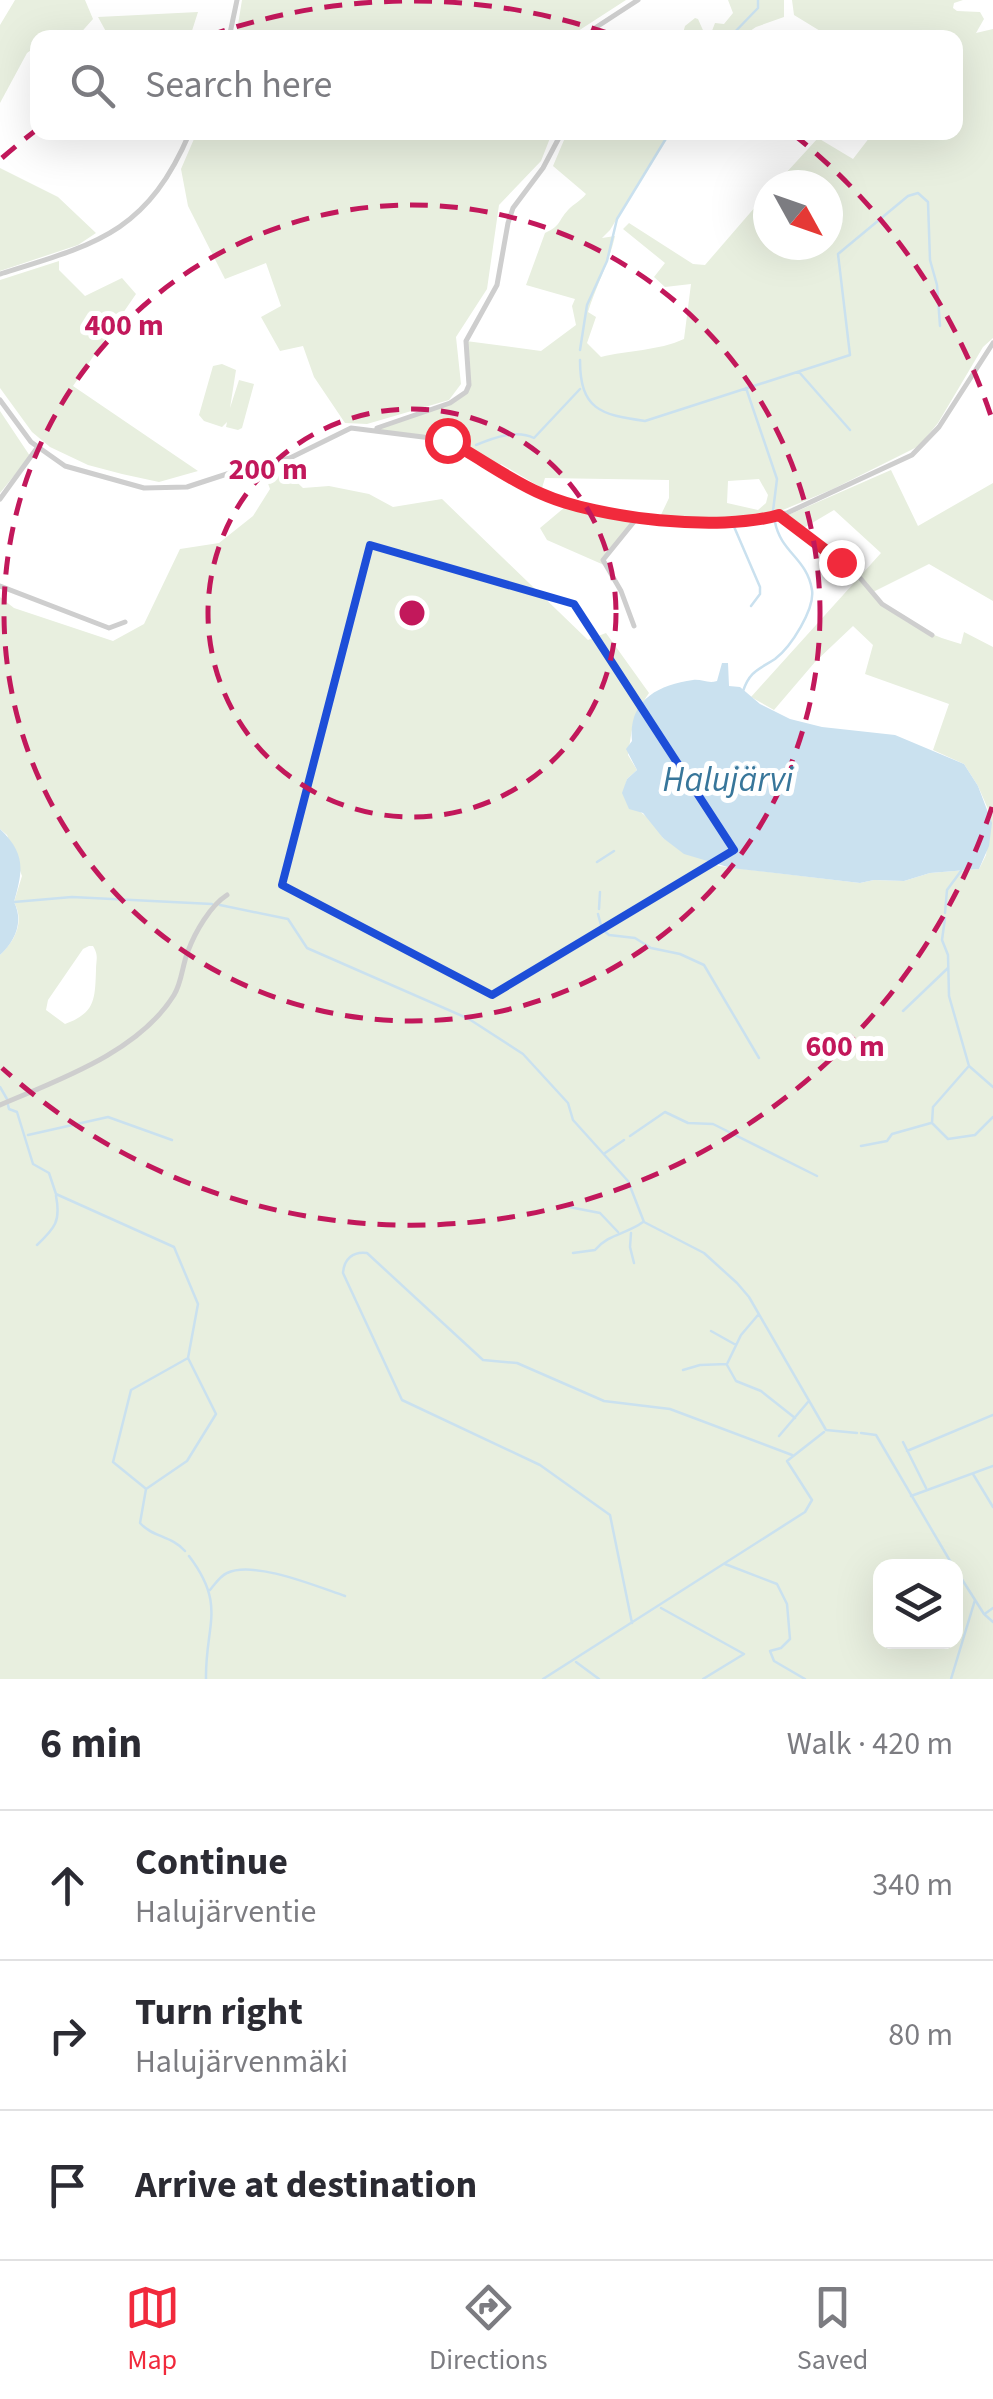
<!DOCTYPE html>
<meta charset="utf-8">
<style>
body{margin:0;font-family:"Source Sans 3",sans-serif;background:#f2f2f3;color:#2b2b33}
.controls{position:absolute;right:30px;bottom:30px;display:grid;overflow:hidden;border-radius:20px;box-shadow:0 10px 40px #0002}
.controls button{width:90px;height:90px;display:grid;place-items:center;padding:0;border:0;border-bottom:2px solid #e1e1e2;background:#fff;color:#2b2b33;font:50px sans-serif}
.compass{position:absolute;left:753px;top:170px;width:90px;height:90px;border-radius:50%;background:#fff;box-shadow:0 10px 40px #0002;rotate:130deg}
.stop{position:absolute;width:30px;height:30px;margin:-22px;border:8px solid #f12a3c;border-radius:50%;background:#fff}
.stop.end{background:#f12a3c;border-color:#fff;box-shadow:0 2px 10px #0008}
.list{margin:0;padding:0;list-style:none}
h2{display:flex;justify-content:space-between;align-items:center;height:130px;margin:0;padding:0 40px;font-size:42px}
h2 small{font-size:32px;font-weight:400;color:#7c7c81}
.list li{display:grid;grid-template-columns:65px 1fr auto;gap:30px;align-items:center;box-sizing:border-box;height:150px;padding:0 40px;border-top:2px solid #e1e1e2}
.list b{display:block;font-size:38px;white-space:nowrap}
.list p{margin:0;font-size:32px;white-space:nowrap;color:#7c7c81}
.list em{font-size:32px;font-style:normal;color:#7c7c81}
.icon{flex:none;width:55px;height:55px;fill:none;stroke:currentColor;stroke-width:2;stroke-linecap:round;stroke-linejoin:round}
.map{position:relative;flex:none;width:993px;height:1679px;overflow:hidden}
.search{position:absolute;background:#fff;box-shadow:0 10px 40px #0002;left:30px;right:30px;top:30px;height:110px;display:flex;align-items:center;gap:25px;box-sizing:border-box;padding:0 35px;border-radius:20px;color:#7c7c81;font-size:38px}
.sheet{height:580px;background:#fff}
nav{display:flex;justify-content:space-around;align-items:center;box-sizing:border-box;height:140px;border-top:2px solid #e1e1e2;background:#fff;font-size:28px;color:#7c7c81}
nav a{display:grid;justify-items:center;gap:5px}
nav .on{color:#f12a3c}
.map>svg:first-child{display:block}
.green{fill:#e8efdf;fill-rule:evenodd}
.water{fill:#cae1ef}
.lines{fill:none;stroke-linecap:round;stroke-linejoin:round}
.stream{stroke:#cae1ef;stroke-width:2.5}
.street{stroke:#cecece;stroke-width:5}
.route{stroke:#f12a3c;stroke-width:12}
.marked{fill:none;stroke:#1d4ed8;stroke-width:8;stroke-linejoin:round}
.ring{fill:none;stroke:#c2185b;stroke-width:5;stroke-dasharray:18 12}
.labels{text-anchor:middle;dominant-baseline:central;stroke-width:10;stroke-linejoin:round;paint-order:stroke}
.water-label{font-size:35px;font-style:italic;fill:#38769a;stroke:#fff}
.centre{fill:#c2185b;stroke:#fff;stroke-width:5}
.ring-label{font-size:30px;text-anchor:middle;font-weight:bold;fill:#c2185b;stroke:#fff;stroke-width:10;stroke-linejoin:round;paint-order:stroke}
</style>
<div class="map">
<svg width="993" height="1679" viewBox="0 0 993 1679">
<rect width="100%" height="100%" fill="#fff"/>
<path class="green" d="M15,0H85L93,19L77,37L38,38L37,46L27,53L0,103V25Z
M242,0H626L575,33L574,37H236Z
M728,0H784V17L756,27L741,37H682L685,26L695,18L698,19L706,37L710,36L715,23L724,24L733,13Z
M792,0H963L954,3L953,8L957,11L980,12L984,19L976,33L993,29V338L983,347L938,423L919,446L833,489L778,512L746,517L659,519L669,498V480L545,478L542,488L501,464L497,468L447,440L372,429L458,400L469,385L466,341L541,351L576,325L572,306L575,299L526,285L545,233C562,225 557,222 568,210C573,204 581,201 586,194L553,166L567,133H670L610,230L602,238L615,236C609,263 596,286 588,312L596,317L587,343L601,357C628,350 658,351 684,339L691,284L665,287L654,277L665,263L623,229L629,223L693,264L705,265L768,192V245H828V185H775L818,138L853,159L873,133L956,132V38L830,37L794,15ZM759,479L768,495L766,503L758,510L727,503L728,481Z
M198,12L190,37L184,38L109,37L98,17Z
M197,132L552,133L541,161L499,205L487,289L456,337L461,384L449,400L367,424L345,423L314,377L303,346L280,351L261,317L281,306L266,263L225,279L188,206L181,169Z
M0,168L58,197L96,233L78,245L0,271Z
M59,261V270L85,296L122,278L136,294L73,386L198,471L159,482L122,474L88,465L50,447L32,432L0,388V280Z
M222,364L236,370L230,408L239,380L254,384L242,428L238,430L226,427L227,422L222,427L204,421L199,415L213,366Z
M0,411L30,456L0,493Z
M891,470L918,526L993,483V601L929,564L871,593C896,620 926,634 961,644L964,632L993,647V1679H0V955C15,941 25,922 14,902L22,876L7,835L0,829V597L14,608L113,641L144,624L180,549L219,543L253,516L270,489L265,475L285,471L303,488L329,486L369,494L393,507L442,499L588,640L606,633L649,693C631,720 633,725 628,755L637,770L627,779L625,787L638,810L653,822L663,838L719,866L860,883L874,880L904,881L930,873L979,869L986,855L991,816L978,786L964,764L933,750L949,704L865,674L873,645L853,626L815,662L774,710L751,697L881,553L834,510L802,529L786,516ZM89,946H93C99,956 96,959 96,970C95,1000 95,1013 65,1024L46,1010L48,1000L83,949ZM880,1566H956V1642H880Z
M571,502L637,518L608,552L604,565L547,540L540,528Z"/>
<path class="water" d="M722,663H728L729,686L740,687L760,704L790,719L822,727L895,735L964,764L978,786L992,823L989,846L979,869L930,873L904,881L874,880L860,883L731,868L684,854L663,838L643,813L629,809L622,793L627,779L637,770L626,749L632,741C628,701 657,685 693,680C702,679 708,684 717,681Z
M0,829C26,854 23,870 14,902C24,922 15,941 0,955Z"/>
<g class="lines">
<path class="stream" d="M729,38L758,8V0
M580,350L587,305L607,261L617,219L670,132
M580,360C580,409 600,415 645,421L850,355L838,254L908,196L918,193L928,202L930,260L937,285L940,326
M799,372L850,430
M746,388L777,479L773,511
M476,445C493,438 516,429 534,438L580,389
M732,522L760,587V594L751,606
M743,691C750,671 758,670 775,659C791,647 815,609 812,590C807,558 781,553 775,522
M597,862L614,851
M14,902L72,897L212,904
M220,905L288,919L307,948L469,1019L523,1054L568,1103L573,1120L628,1181L644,1222L704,1253L737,1283L749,1297L826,1430L857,1433
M599,909L600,892
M945,913L947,890L961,871
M598,914L602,929L609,935L635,938L651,948L680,954L704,965L759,1058
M945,918L942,940L948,955L949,996L969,1066L993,1087
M903,1011L948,968
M968,1067L933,1107L932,1123L948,1139L975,1135L993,1117
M0,1087L7,1099
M8,1105L9,1109L17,1112L33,1164L49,1173L56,1194L174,1247L198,1304L188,1358L216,1414L187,1461L146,1489L140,1523C152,1537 172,1536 185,1551
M28,1135L108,1117L172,1140
M630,1136L665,1112L688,1123L713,1124L817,1176
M861,1146L887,1141L892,1134L931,1123
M605,1153L624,1140
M569,1207L600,1213L618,1232
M631,1233L630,1247L634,1263
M37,1245C55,1228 61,1221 56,1196
M573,1253L595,1250C608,1234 627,1234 643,1222
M711,1331L736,1345
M727,1365L736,1381L761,1391L795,1418
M683,1370L700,1365L727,1364L741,1335L758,1315
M861,1433L876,1435L953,1566
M779,1436L808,1402
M903,1442L926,1488
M907,1451L993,1415
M973,1474L993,1507
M145,1488L113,1462L131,1390L188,1358
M911,1496L993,1466
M189,1556C227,1606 205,1625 206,1679
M725,1564L777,1584L787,1604L790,1639L781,1648L770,1651L774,1661L805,1679
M956,1570L984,1614L993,1622
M210,1590C215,1584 220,1576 227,1573C254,1560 318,1587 345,1596
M661,1608L744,1654L703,1679
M986,1613L993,1608
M632,1623L610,1515L540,1465L402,1400L343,1273C344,1259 353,1251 367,1253L483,1360L517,1363L604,1401L670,1409L792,1455
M576,1662L599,1679
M543,1679L805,1512L812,1500L787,1461L824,1432
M951,1679L975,1600"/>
<path class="street" d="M229,38L237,0
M586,38L595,28L638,0
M0,274C97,244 147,233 190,132
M0,400L31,442L65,466L144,488L187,487L233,472L290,458L351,428L447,440L542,494L637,518L656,521L738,520L787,513L912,455L939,427L993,343
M377,428L450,403L466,392L469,385L466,341L497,285L508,223L513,208L543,168L562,132
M0,499L37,448
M779,515L855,572L882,604L932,635
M0,586L109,628L125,622
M634,626L621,591L603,560L637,518
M0,1105C58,1080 139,1052 174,995C182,982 182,966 188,951C195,932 210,906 227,895"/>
</g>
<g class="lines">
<path class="route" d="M447,440C479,457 509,480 542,494C598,519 720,532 779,515L841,562"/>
</g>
<path class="marked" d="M370,545L574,604L734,850L492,995L282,885Z"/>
<g class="ring">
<circle cx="412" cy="613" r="204"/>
<circle cx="412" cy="613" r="408"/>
<path d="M992 807A612 612 0 0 1 2 1068M2 158A612 612 0 0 1 35 131M208 36A612 612 0 0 1 616 36M793 134A612 612 0 0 1 992 419"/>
</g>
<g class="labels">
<g class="water-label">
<text x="728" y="780">Halujärvi</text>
</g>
</g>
<circle cx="412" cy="613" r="15" class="centre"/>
<g class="ring-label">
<text x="124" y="335">400 m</text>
<text x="268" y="479">200 m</text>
<text x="845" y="1056">600 m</text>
</g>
</svg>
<div class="controls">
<button><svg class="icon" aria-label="layers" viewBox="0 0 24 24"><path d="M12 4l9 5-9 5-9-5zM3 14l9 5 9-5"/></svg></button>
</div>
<svg class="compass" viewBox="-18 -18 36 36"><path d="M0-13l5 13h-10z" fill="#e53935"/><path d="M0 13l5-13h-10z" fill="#7c7c81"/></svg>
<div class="stop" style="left:447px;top:440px"></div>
<div class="stop end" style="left:841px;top:562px"></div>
<div class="search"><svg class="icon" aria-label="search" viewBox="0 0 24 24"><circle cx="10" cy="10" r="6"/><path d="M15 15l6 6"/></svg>Search here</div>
</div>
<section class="sheet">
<h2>6 min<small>Walk · 420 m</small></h2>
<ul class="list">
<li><svg class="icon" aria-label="ahead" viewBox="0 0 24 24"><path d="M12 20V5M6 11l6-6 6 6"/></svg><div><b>Continue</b><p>Halujärventie</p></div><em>340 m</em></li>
<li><svg class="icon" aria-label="right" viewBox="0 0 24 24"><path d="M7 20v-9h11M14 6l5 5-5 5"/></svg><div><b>Turn right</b><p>Halujärvenmäki</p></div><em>80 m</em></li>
<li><svg class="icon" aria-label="arrive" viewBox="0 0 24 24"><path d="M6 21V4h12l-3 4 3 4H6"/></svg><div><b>Arrive at destination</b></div></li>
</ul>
</section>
<nav>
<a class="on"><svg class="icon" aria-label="map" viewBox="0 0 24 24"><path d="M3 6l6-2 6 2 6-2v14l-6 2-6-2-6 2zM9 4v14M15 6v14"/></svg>Map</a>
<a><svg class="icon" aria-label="directions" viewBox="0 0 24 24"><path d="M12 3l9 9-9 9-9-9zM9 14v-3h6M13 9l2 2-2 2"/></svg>Directions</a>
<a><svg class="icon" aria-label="saved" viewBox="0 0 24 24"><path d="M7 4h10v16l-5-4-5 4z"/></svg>Saved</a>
</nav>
